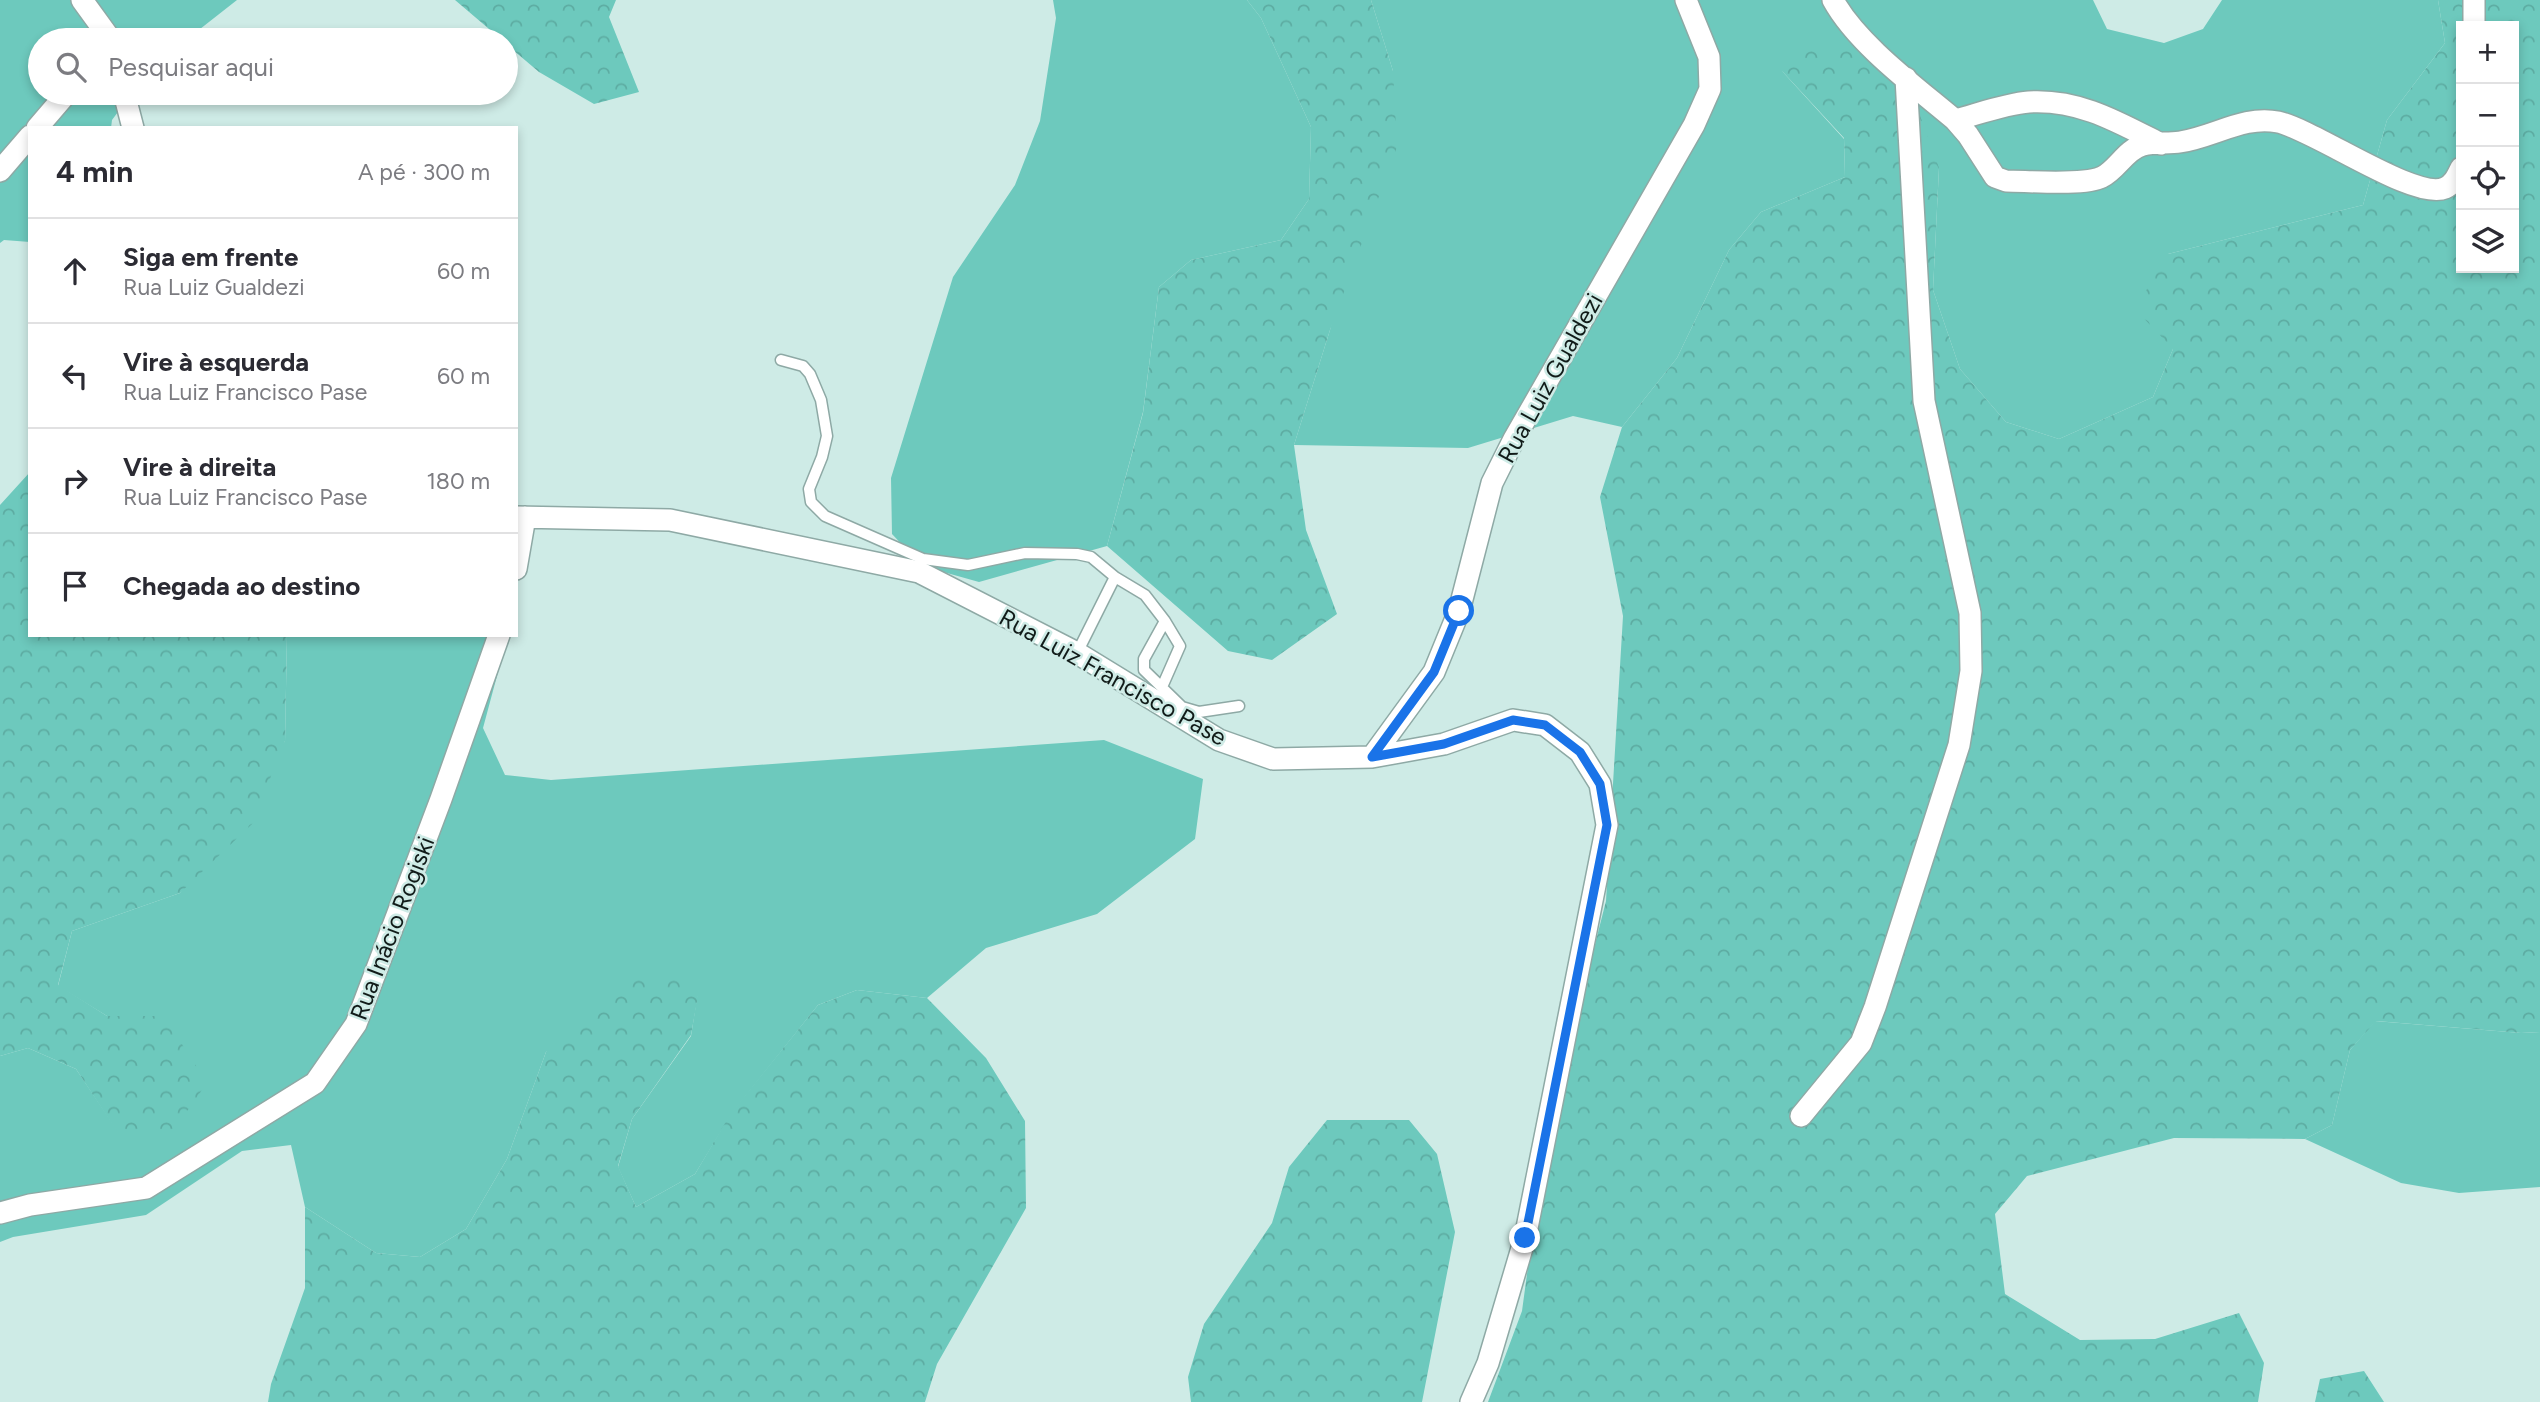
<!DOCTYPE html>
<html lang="pt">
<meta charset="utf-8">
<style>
body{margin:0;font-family:Figtree,sans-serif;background:#f7f7f7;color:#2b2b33}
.controls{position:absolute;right:21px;top:21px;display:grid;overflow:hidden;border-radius:0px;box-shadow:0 4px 10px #0003}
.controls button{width:63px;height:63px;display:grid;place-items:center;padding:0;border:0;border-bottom:2px solid #e1e1e2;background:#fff;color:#2b2b33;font:35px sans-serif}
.stop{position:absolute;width:21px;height:21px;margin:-16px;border:5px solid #1a73e8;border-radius:50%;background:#fff}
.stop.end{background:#1a73e8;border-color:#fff;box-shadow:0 2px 7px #0008}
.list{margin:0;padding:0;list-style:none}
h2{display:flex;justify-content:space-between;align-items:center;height:91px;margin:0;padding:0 28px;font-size:30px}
h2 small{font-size:23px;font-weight:400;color:#7c7c81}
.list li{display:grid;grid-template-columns:46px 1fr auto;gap:21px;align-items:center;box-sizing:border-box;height:105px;padding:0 28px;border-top:2px solid #e1e1e2}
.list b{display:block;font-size:26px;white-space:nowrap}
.list p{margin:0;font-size:23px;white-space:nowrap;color:#7c7c81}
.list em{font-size:23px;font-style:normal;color:#7c7c81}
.icon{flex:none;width:38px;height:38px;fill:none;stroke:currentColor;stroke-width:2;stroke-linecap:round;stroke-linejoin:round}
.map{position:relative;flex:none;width:2540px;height:1402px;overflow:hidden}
.search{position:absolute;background:#fff;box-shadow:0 4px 10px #0003;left:28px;top:28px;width:490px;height:77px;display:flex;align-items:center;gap:18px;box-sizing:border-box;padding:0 24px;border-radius:38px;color:#7c7c81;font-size:26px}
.panel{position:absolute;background:#fff;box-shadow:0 4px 10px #0003;left:28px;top:126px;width:490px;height:511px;border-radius:0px}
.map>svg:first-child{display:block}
.green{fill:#6dc9bd}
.forest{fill:url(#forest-crowns);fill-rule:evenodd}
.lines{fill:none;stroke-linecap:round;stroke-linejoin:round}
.lane-casing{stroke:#8ea9a5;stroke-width:13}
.street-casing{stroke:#8ea9a5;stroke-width:24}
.lane{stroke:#fff;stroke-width:10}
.street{stroke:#fff;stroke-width:21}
.route{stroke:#1a73e8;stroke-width:9}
.labels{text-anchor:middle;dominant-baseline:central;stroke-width:5;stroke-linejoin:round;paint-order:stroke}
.street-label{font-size:24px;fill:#111b19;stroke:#ceebe6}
</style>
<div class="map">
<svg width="2540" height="1402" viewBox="0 0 2540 1402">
<defs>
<pattern id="forest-crowns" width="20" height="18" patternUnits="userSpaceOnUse" patternTransform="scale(1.75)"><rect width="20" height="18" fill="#6dc9bd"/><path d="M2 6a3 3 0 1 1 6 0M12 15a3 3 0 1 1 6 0" fill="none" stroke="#5daca2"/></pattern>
</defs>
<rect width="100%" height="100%" fill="#ceebe6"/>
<path class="green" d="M0,0H237L186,40H40V93H132L112,120L111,128H30V242L4,240L0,243Z
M1053,0H1247L1261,18L1311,127L1309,199L1281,240L1191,260L1159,287L1143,412L1107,546L979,582L922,566L892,534L891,478L953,277L1015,185L1040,121L1056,18Z
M1371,0H2093L2107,29L2164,43L2203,29L2222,0H2438L2445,43L2387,120L2363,205L2168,254L2173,349L2153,397L2059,439L2006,422L1960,369L1933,290L1939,168L1782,71L1844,139L1845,177L1761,212L1729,250L1677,358L1622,427L1573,416L1468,448L1294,445L1330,330L1393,71Z
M287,635H508L483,728L505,775L551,780L1104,740L1203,779L1195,839L1097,914L986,948L927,998L857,990L818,1005L732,1113L695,1174L636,1207L618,1167L632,1119L691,1036L700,979L546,1052L507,1159L466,1229L420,1257L376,1253L305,1207L291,1145L242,1151L146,1215L13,1237L0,1242V1056L28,1048L76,1069L119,1133L164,1016H107L58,986L72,931L180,893L285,741Z
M2375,1021L2521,1033L2540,1032V1187L2459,1193L2401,1183L2305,1139L2332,1125L2350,1050Z"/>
<path class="forest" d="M455,0H616L609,17L639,92L594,104L539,72L506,44V40H502Z
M1247,0H1371L1393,71L1397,147L1330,330L1294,445L1306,530L1337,614L1272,660L1228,651L1107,546L1143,413L1159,287L1191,260L1281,240L1309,199L1311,127L1261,18Z
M2438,0H2540V1032L2521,1033L2376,1021L2350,1050L2332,1125L2305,1139L2174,1138L2027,1176L1995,1214L2005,1294L2080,1340L2155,1339L2239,1313L2264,1363L2258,1402H1488L1522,1311L1545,1141L1606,901L1623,616L1600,497L1622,427L1677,358L1729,250L1761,212L1845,177L1844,138L1782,71L1807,41L1871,52L1910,88L1939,168L1933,290L1960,369L2006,422L2059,439L2153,397L2173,349L2135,309L2168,254L2363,205L2387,120L2445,43ZM2461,26H2514V268H2461Z
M30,472V635H287L285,741L252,824L180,893L72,931L58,985L107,1016H164L207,1083L168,1138L118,1133L76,1069L28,1048L0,1056V505Z
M701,979L691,1035L632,1119L618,1166L636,1207L695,1174L731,1113L818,1005L857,990L927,998L986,1058L1025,1121L1026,1208L937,1364L925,1402H268L271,1384L305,1288V1207L376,1253L420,1257L466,1229L507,1159L546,1052L622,980Z
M1327,1120H1409L1437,1154L1455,1232L1422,1402H1191L1188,1377L1204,1324L1272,1223L1289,1167Z
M2364,1371L2384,1402H2315L2320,1379Z"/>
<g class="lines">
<g class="lane-casing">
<path id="lane" d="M781,360L803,366L810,374L821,400L827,436L822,457L809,489L811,502L825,516L923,559L968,565L1025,553L1077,554L1091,557L1115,577L1077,653
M1115,577L1145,595L1165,621L1144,659V670L1182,707L1199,712L1239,706
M1162,687L1180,646L1165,621"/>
</g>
<g class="street-casing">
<path id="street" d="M82,0L111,40
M1833,0C1857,44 1916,87 1955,120L1968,135L1995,177L2006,181C2027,181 2084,186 2102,177C2117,170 2126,149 2143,145C2155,142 2168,144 2180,142C2214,137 2244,115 2278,122C2315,130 2415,201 2445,188C2454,184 2457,176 2461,168
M2474,26V0
M124,93L133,128
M1955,120C1978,114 2005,104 2029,102C2079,99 2118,122 2161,144
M37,128L67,93
M0,171L30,136
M516,517L670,520L919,572L1077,653L1219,740L1273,759L1372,757L1444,744L1513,720L1545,725L1580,752L1600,784L1607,825L1525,1238L1488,1363L1471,1402
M516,569L525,517
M1372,757L1434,672L1459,611L1492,483L1514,439L1694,125L1710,89L1709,57L1686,0
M1801,1116L1861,1043L1875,1007L1959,745L1971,671L1970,613L1924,401L1906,78
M0,1213L30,1205L146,1188L315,1083L356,1024L441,799L499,635"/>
</g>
<use href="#lane" class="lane"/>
<use href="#street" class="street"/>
</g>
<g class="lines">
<path class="route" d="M1459,611L1434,672L1372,757L1444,744L1513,720L1545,725L1580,752L1600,784L1607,825L1525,1238"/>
</g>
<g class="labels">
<g class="street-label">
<text transform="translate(1550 378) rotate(-61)">Rua Luiz Gualdezi</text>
<text transform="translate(1113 677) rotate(29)">Rua Luiz Francisco Pase</text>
<text transform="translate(392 928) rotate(-69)">Rua Inácio Rogiski</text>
</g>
</g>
</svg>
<div class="controls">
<button>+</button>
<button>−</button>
<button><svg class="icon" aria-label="locate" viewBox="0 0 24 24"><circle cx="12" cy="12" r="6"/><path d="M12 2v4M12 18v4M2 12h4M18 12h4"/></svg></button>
<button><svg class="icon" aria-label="layers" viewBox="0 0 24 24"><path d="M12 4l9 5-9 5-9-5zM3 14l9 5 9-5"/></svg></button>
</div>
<div class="stop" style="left:1459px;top:611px"></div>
<div class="stop end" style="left:1525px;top:1238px"></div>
<div class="search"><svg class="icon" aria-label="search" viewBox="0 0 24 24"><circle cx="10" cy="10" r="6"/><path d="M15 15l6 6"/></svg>Pesquisar aqui</div>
<section class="panel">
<h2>4 min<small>A pé · 300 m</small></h2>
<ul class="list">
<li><svg class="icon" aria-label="ahead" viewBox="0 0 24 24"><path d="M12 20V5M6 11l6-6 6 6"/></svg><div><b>Siga em frente</b><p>Rua Luiz Gualdezi</p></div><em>60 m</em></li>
<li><svg class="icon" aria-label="left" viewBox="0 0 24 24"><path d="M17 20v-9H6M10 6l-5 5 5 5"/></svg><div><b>Vire à esquerda</b><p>Rua Luiz Francisco Pase</p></div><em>60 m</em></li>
<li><svg class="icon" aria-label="right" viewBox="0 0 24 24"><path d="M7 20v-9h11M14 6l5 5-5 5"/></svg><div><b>Vire à direita</b><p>Rua Luiz Francisco Pase</p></div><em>180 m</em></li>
<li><svg class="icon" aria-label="arrive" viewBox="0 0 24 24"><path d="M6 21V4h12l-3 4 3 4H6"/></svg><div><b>Chegada ao destino</b></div></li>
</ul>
</section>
</div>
